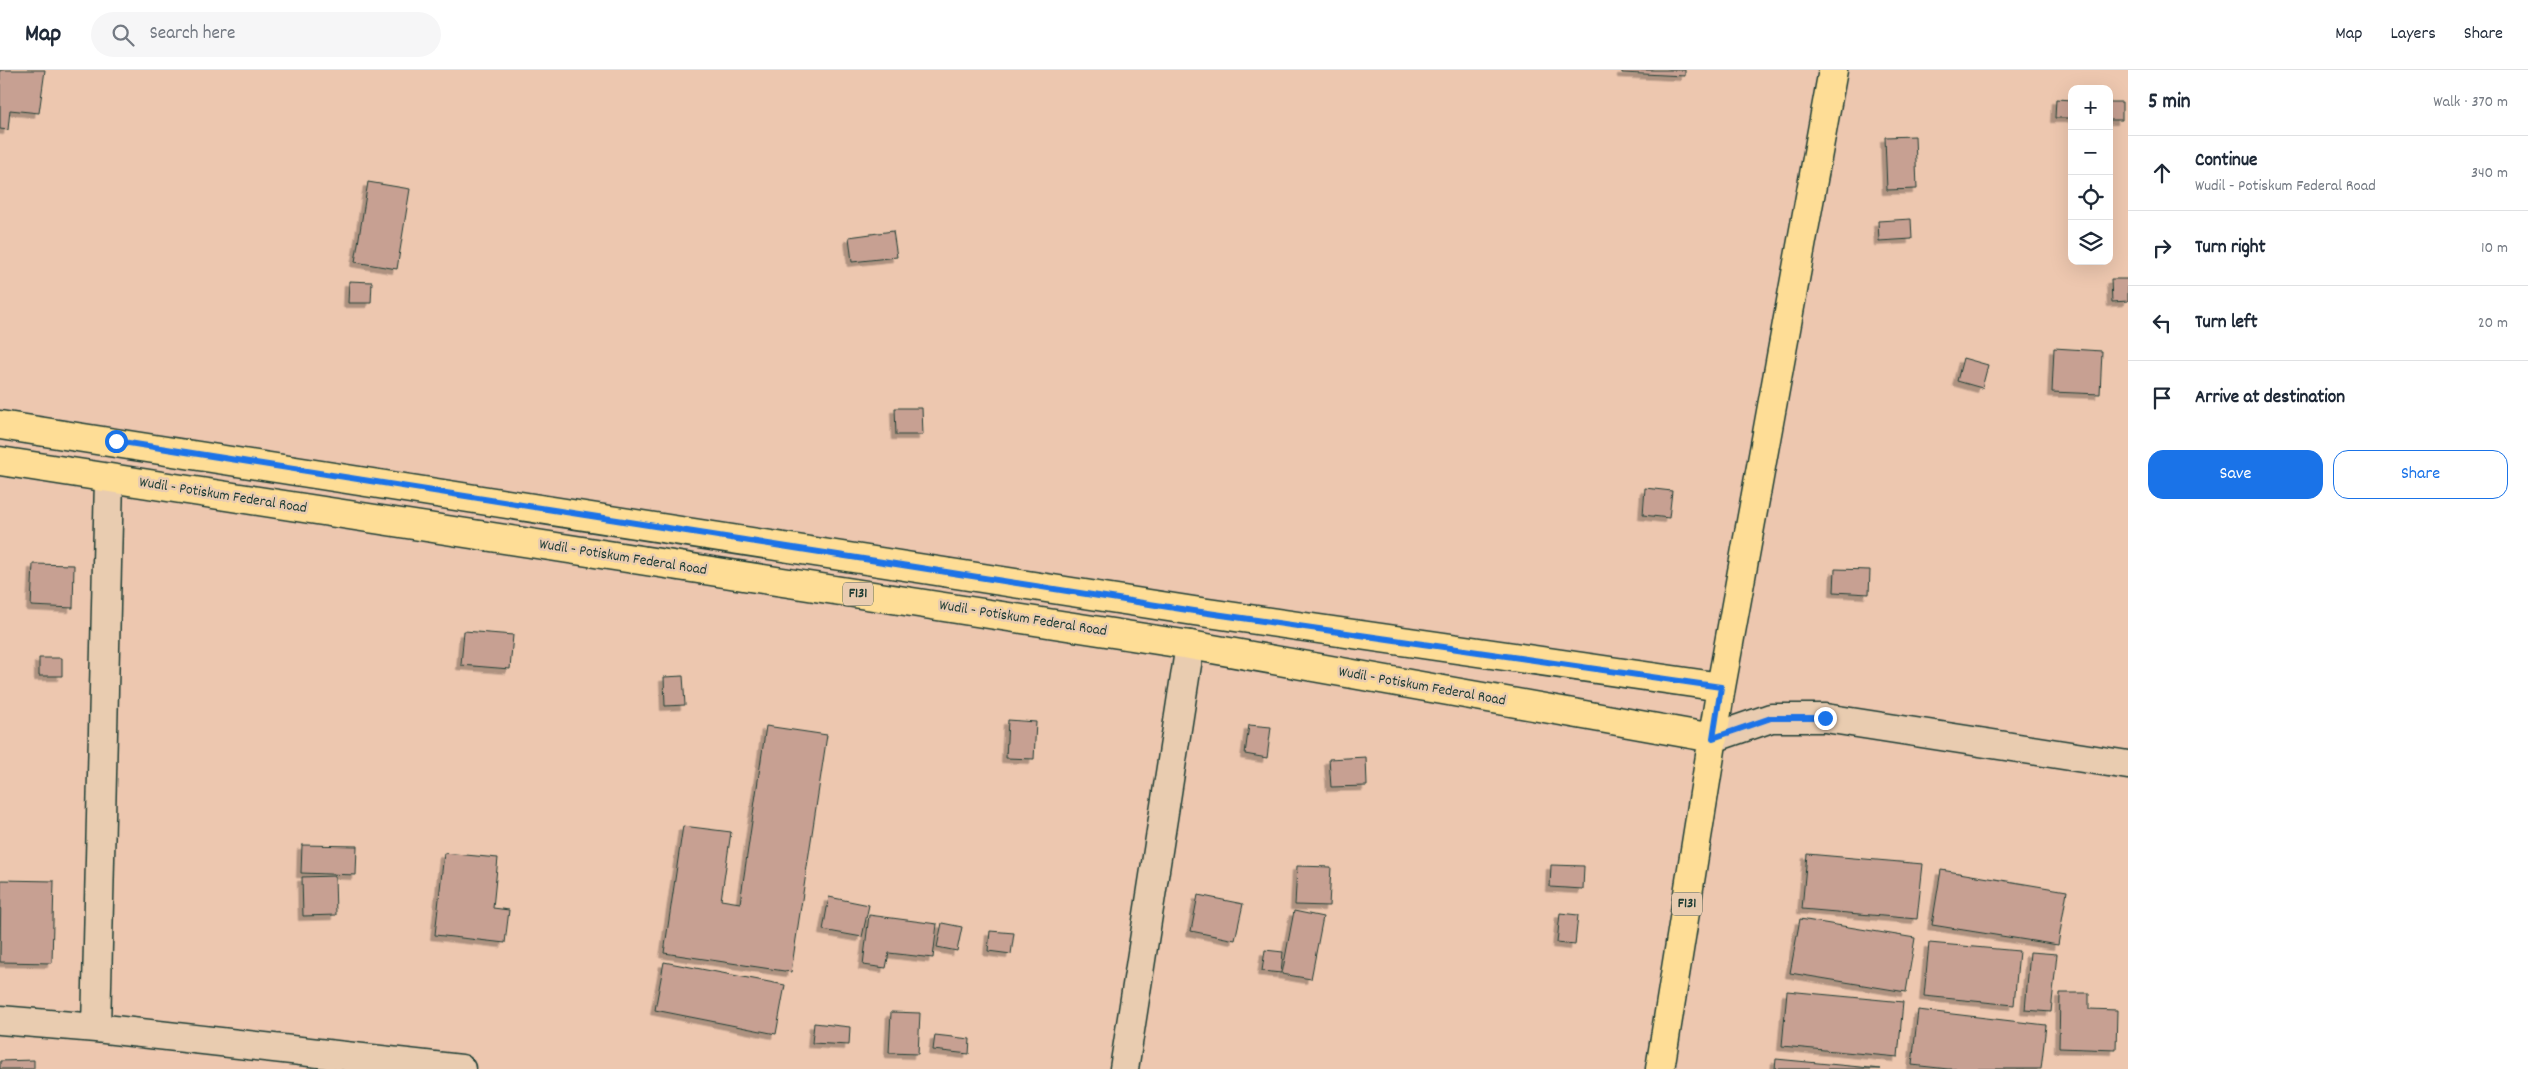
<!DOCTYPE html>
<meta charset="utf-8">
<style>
body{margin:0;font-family:Dekko,sans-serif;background:#f6f6f7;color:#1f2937}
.controls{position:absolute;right:15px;top:15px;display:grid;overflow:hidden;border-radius:10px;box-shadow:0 5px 20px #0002}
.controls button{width:45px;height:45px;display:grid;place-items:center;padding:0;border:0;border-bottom:1px solid #e0e1e3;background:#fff;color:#1f2937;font:25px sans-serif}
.stop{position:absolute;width:15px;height:15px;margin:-11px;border:4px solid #1a73e8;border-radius:50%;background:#fff}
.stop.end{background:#1a73e8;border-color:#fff;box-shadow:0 1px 5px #0008}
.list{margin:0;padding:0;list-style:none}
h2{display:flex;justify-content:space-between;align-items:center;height:65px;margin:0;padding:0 20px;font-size:21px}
h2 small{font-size:16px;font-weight:400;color:#747a83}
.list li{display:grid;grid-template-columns:32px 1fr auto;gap:15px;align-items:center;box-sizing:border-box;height:75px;padding:0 20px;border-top:1px solid #e0e1e3}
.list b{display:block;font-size:19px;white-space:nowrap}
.list p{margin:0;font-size:16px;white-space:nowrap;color:#747a83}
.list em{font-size:16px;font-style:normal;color:#747a83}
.actions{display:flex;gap:10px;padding:15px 20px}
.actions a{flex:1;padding:11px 0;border:1px solid #1a73e8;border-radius:15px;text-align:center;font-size:18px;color:#1a73e8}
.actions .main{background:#1a73e8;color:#fff}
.icon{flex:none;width:28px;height:28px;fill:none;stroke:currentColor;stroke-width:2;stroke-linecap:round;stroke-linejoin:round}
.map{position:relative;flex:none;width:2128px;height:999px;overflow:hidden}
header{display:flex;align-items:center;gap:30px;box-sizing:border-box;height:70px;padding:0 25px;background:#fff;border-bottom:1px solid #e0e1e3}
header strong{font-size:24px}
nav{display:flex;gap:28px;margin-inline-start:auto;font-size:18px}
.search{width:350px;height:45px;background:#f6f6f7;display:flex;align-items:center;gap:12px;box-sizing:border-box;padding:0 18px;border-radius:28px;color:#747a83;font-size:19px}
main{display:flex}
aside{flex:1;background:#fff}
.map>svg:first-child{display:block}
.building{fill:#c7a092;stroke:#1f3d34;filter:url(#shadow)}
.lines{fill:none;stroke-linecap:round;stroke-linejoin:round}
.street-casing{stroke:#1f3d34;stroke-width:31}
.primary-casing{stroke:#1f3d34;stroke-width:31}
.street{stroke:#e9ccb0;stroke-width:28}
.primary{stroke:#fedd96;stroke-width:28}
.route{stroke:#1a73e8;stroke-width:6}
.labels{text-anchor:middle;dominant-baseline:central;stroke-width:5;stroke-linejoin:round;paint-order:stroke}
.shield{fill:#e9ccb0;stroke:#5c6859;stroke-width:1}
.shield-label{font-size:14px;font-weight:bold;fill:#1f3d34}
.street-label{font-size:15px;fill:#1f3d34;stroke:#e9ccb0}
</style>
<header>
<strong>Map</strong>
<div class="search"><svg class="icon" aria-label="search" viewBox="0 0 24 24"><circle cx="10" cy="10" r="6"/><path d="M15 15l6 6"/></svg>Search here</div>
<nav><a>Map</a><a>Layers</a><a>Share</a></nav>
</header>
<main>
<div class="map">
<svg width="2128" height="999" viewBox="0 0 2128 999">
<defs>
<filter id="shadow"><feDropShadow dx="-4.5" dy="4.5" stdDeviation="0" flood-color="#0004"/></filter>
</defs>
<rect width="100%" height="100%" fill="#edc7af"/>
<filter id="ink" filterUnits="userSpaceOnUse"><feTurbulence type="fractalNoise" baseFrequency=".02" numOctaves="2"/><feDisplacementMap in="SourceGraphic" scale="10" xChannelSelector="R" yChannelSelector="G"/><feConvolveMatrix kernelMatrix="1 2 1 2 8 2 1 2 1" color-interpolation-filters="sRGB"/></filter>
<g filter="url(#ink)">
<path class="building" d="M0,0H45L39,43L10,40L8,60L0,59Z
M1622,0H1685V6L1622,3Z
M2056,29L2072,30V48H2055Z
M2109,32H2122V50H2109Z
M1915,66L1917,119L1887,120L1885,67Z
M368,112L410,119L397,199L355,192Z
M1911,149L1912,169L1879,171L1878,151Z
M893,161L897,187L852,192L849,167Z
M2111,209H2128V231L2112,232Z
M349,211L372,212L371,233H348Z
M2054,278L2102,281L2100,324L2052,322Z
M1963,288L1988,295L1982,318L1957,311Z
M895,338H922L923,365H896Z
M1645,418L1672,421L1669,448L1643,445Z
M33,494L74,495L73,538L31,536Z
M1835,499L1870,500L1869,524L1834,522Z
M464,561L513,565L510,599L461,595Z
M39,588H62V606H39Z
M683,606L685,635L665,636L664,607Z
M1008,650L1036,652L1034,689L1006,688Z
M1249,655L1271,657L1267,688L1245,684Z
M766,656L827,665L791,902L664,883L683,756L731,762L721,830L740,833Z
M1366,687L1367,716L1331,717L1329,689Z
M302,775L357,776L356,805L301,803Z
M444,783L498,788L493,838L509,840L505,873L435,865Z
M1807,784L1923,794L1917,849L1802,839Z
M1551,795L1584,796L1583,819L1550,817Z
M1297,796L1331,797L1329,836L1295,835Z
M1941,800L2067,821L2058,875L1932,855Z
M335,806L336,845L303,846L302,807Z
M1,810L54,811L52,893L0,892Z
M1198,825L1243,834L1235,870L1191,861Z
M829,827L869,835L862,867L823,860Z
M1294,841L1323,847L1311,909L1282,904Z
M1560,843L1578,845L1575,875L1557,873Z
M869,845L937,854L933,888L889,883L886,898L863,895Z
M1800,849L1915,868L1906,922L1790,903Z
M942,853L962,857L957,881L937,877Z
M990,861L1014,863L1011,884L988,881Z
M1929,873L2019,881L2014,935L1924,926Z
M1265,880L1283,882L1281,903L1262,901Z
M2030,882L2057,884L2051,942L2025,940Z
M664,892L785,915L776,964L655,940Z
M1787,921L1903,932L1898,987L1782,976Z
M2060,923H2089V939L2117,940L2116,980L2059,978Z
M1918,940L2046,955L2041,999H1948L1912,995Z
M891,942L920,943L918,984L889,983Z
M814,953L850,957L849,975L812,973Z
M935,965L970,969L969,984L933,980Z
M1776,989L1881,999H1775Z
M34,990V999H0V991Z"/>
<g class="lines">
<g class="street-casing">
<path id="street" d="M1713,668L1771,648H1825L2128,695
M0,950L96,958L461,999
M96,958L109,409
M1124,999L1190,575"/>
</g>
<g class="primary-casing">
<path id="primary" d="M0,355L1194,541L1721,617
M0,391L1190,575L1713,668
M1660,999L1721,617L1833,0"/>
</g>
<use href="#street" class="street"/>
<use href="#primary" class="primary"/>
</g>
</g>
<g class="lines" filter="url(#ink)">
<path class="route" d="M116,371L1194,541L1721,617L1713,668L1771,648H1825"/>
</g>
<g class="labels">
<g class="shield">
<rect x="843" y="512.5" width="30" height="23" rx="4"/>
<rect x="1672" y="822.5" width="30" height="23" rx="4"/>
</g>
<g class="shield-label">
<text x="858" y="524">F131</text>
<text x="1687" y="834">F131</text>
</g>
<g class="street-label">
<text transform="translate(223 426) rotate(9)">Wudil - Potiskum Federal Road</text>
<text transform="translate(623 488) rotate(9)">Wudil - Potiskum Federal Road</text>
<text transform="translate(1023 549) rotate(9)">Wudil - Potiskum Federal Road</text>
<text transform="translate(1422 617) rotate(10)">Wudil - Potiskum Federal Road</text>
</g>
</g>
</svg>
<div class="controls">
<button>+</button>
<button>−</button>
<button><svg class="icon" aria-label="locate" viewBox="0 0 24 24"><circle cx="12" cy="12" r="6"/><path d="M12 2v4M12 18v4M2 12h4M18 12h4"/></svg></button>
<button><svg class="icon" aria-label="layers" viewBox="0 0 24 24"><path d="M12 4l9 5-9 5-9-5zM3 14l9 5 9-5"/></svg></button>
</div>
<div class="stop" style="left:116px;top:371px"></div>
<div class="stop end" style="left:1825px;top:648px"></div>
</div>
<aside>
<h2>5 min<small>Walk · 370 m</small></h2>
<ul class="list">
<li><svg class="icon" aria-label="ahead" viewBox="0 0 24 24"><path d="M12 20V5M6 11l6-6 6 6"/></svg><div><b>Continue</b><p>Wudil - Potiskum Federal Road</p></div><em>340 m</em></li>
<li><svg class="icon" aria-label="right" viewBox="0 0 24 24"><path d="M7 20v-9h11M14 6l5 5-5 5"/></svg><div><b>Turn right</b></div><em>10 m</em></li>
<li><svg class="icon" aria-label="left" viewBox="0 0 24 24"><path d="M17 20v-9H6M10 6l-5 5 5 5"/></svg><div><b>Turn left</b></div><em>20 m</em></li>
<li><svg class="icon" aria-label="arrive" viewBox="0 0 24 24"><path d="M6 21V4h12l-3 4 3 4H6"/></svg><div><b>Arrive at destination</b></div></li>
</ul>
<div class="actions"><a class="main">Save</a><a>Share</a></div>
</aside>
</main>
